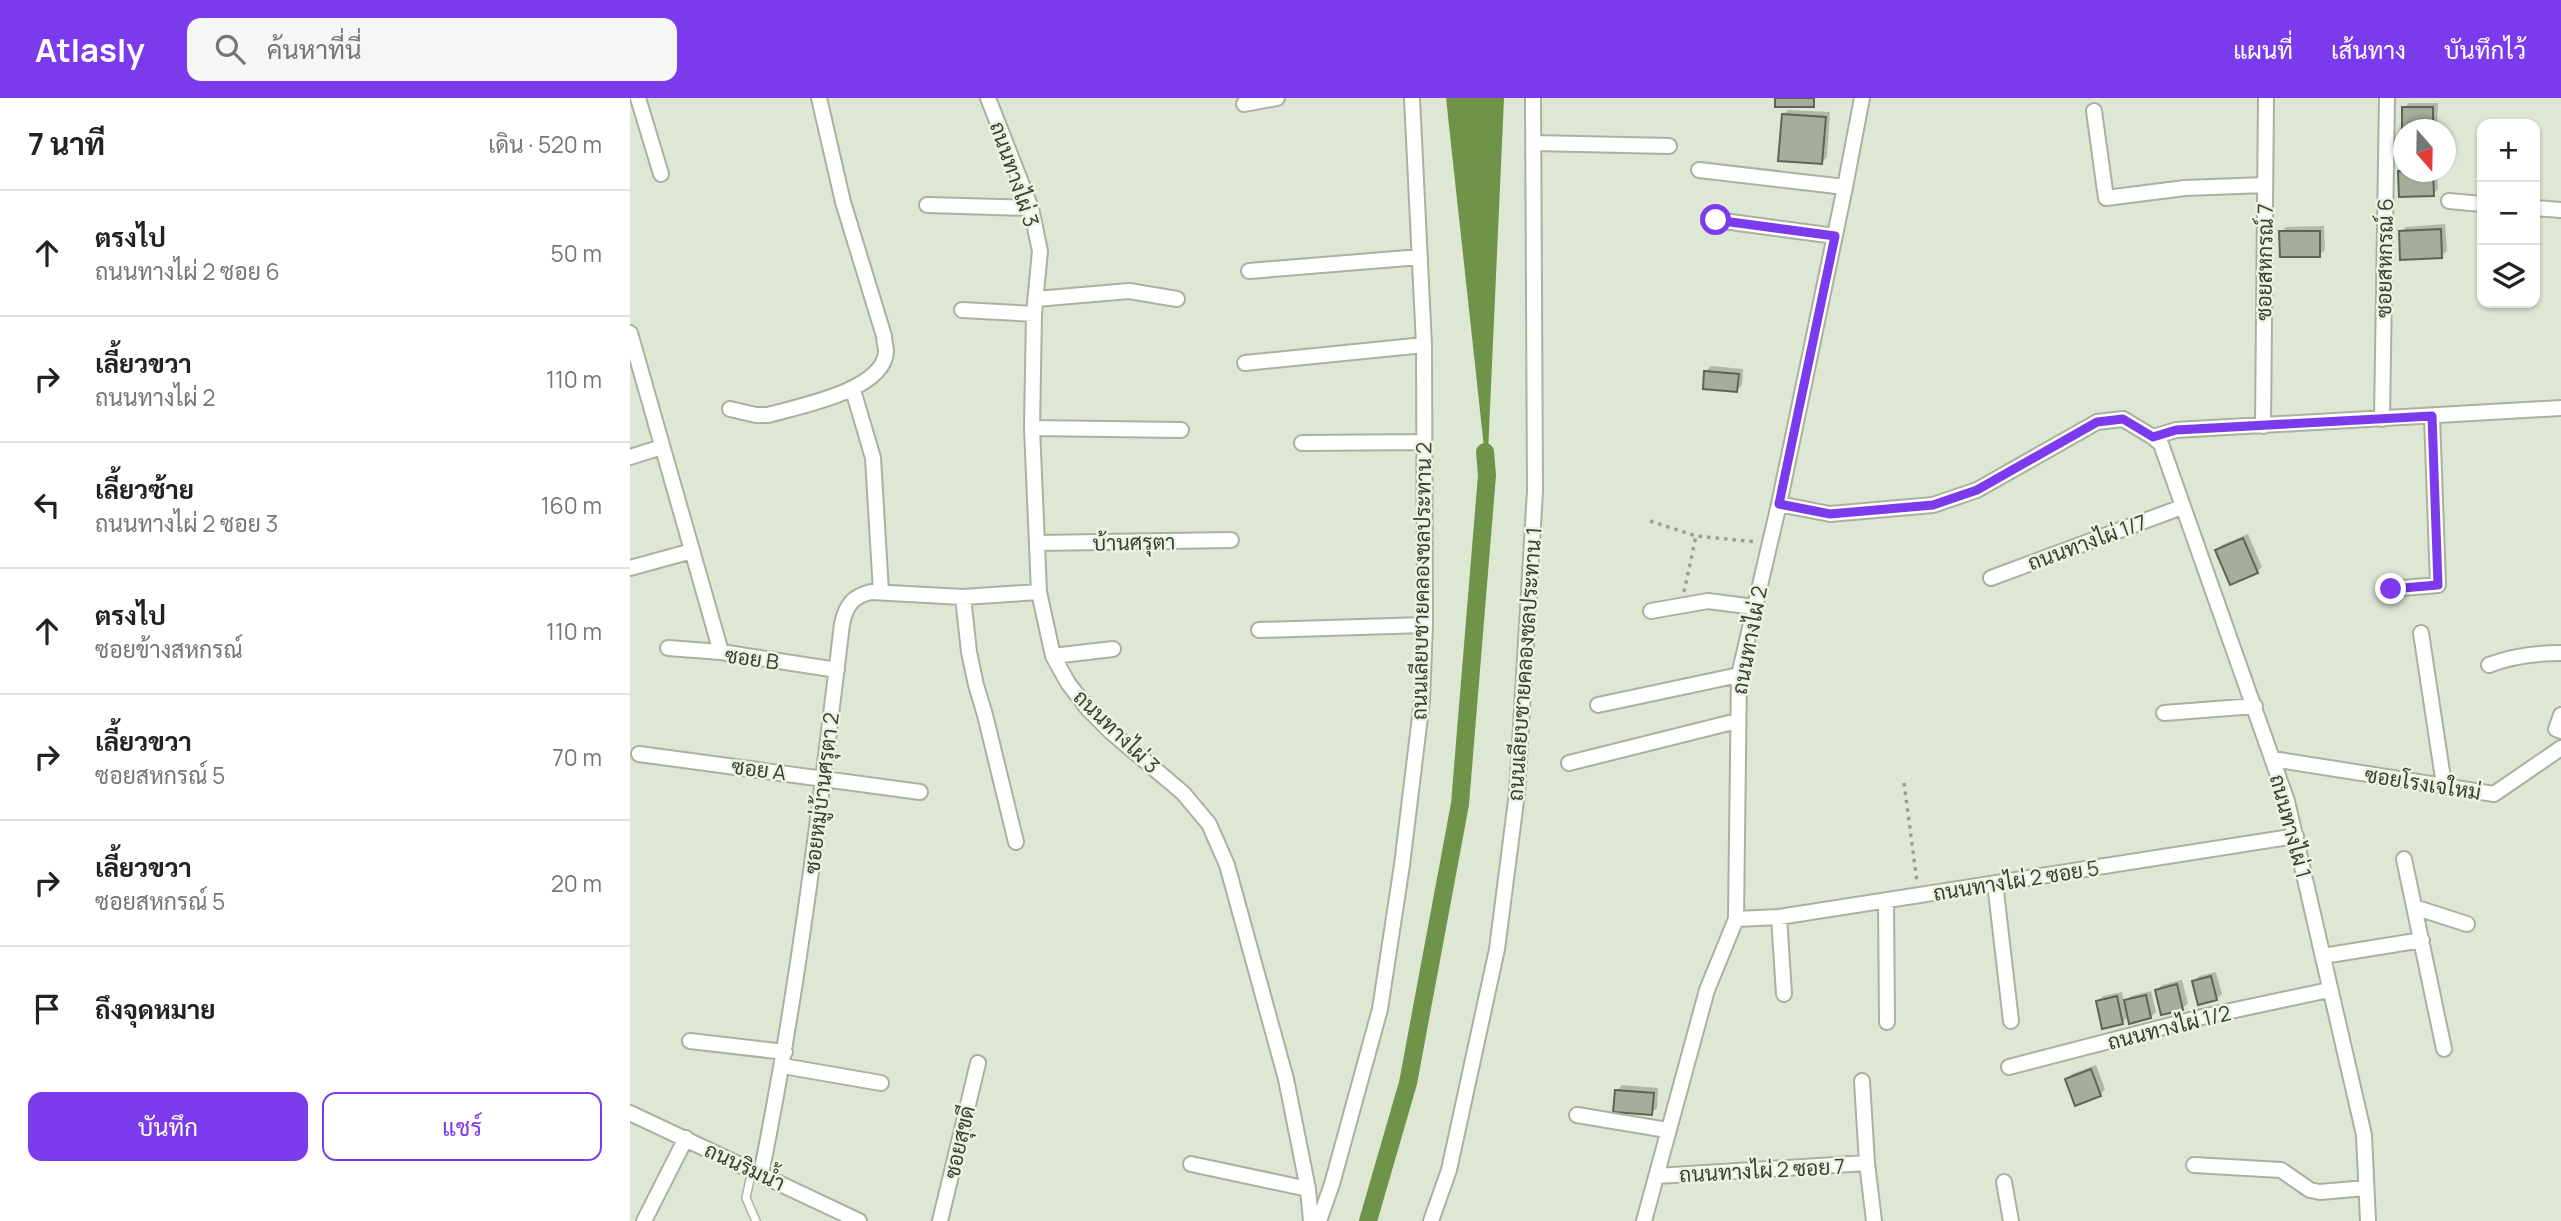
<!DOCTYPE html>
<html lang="th">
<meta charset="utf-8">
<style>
body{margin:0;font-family:Manrope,Sarabun,sans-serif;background:#f6f6f6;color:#222}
.controls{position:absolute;right:21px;top:21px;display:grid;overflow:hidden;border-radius:14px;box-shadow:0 2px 5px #0004}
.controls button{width:63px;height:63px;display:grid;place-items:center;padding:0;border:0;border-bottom:2px solid #e0e0e0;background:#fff;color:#222;font:35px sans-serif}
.compass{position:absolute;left:1763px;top:21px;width:63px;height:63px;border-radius:50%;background:#fff;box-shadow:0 2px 5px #0004;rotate:160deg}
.stop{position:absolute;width:21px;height:21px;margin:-16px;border:5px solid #7c3aed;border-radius:50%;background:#fff}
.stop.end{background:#7c3aed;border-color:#fff;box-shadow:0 2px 7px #0008}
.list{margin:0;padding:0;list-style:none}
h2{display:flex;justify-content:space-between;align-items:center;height:91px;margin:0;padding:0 28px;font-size:30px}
h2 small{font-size:23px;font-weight:400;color:#767676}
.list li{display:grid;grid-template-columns:46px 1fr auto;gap:21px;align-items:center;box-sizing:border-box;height:126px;padding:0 28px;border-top:2px solid #e0e0e0}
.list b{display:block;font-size:26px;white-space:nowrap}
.list p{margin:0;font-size:23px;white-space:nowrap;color:#767676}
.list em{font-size:23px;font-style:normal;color:#767676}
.actions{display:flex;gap:14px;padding:21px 28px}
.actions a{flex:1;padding:16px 0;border:2px solid #7c3aed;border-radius:14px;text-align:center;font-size:24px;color:#7c3aed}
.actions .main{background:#7c3aed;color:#fff}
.icon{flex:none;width:38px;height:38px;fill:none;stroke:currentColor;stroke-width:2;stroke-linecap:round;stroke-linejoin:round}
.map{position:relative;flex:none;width:1931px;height:1123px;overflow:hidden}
header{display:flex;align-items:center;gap:42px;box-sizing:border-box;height:98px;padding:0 35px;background:#7c3aed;color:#fff}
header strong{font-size:33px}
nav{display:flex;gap:38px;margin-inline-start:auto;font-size:24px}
.search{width:490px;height:63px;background:#f6f6f6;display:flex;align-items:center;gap:18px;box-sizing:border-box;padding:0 24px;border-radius:14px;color:#767676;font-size:26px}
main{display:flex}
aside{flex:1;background:#fff}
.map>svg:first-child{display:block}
.water{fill:#70934a}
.shadow{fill:#0003}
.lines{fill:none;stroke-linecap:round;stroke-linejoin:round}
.canal{stroke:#70934a;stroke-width:18}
.building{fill:#a4ae9b;stroke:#5d6655;stroke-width:2}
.lane-casing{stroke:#a8b29f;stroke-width:10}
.street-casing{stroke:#a8b29f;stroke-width:18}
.path{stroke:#98a092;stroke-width:3.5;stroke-dasharray:3.5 5;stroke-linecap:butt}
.lane{stroke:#fff;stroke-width:7}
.street{stroke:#fff;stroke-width:14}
.route{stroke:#7c3aed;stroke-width:9}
.labels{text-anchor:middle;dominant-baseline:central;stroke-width:5;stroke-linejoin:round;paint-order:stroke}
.street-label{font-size:21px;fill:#3a3e37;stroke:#eaf5e1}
</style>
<header>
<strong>Atlasly</strong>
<div class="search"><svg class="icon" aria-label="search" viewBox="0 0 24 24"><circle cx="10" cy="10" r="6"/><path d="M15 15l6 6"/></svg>ค้นหาที่นี่</div>
<nav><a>แผนที่</a><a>เส้นทาง</a><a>บันทึกไว้</a></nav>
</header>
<main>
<aside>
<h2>7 นาที<small>เดิน · 520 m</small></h2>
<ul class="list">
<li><svg class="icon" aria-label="ahead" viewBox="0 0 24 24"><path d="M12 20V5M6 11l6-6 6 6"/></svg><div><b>ตรงไป</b><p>ถนนทางไผ่ 2 ซอย 6</p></div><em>50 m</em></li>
<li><svg class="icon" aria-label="right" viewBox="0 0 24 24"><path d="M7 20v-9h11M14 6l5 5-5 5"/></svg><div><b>เลี้ยวขวา</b><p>ถนนทางไผ่ 2</p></div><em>110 m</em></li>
<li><svg class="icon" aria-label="left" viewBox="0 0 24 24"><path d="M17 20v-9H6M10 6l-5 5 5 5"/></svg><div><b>เลี้ยวซ้าย</b><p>ถนนทางไผ่ 2 ซอย 3</p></div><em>160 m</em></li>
<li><svg class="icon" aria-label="ahead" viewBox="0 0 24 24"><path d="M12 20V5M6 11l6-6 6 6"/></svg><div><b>ตรงไป</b><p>ซอยข้างสหกรณ์</p></div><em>110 m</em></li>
<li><svg class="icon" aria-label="right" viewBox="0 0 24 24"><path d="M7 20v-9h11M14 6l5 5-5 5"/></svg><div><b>เลี้ยวขวา</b><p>ซอยสหกรณ์ 5</p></div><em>70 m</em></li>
<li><svg class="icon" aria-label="right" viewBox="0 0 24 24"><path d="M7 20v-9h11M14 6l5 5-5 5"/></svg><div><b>เลี้ยวขวา</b><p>ซอยสหกรณ์ 5</p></div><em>20 m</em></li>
<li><svg class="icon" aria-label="arrive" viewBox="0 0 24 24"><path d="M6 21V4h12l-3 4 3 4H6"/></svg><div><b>ถึงจุดหมาย</b></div></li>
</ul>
<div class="actions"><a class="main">บันทึก</a><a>แชร์</a></div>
</aside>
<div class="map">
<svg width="1931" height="1123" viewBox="0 0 1931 1123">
<rect width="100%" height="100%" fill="#dde7d4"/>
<path class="water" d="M816,0H874L857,377Z"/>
<path class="shadow" d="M1779,5H1808L1807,26L1802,31L1774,10Z
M1158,12L1200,14L1197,59L1191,65L1153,17Z
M1773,69V74H1807L1808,91L1803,96L1770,73Z
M1815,126L1817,153L1811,158L1771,134L1776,129Z
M1694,128L1695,152L1689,157L1651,134L1656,129Z
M1081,268L1113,271L1112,287L1107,292L1076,273Z
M1618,436L1632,469L1627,474L1587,453L1592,447Z
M1586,874L1592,896L1586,901L1564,883L1569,878Z
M1552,882L1558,905L1553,910L1532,915L1527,892L1532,887Z
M1521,893L1526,914L1521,919L1499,918L1492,925L1468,903L1473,898L1492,894L1494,904L1501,898Z
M1466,967L1475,991L1470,997L1437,981L1442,976Z
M992,987L1028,990L1027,1010L1021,1015L987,993Z"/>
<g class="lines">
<path class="canal" d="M738,1123L778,985L830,706L857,377L855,354"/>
</g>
<path class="building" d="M1145,0H1184V9H1145Z
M1772,9H1803V32H1772Z
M1152,16L1196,19L1192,66L1148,63Z
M1770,39L1773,40V67H1769Z
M1768,73L1803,74L1804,98L1769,99Z
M1811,131L1812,160L1770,162L1769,133Z
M1649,133H1690V159H1650Z
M1074,273L1109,276L1107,294L1073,291Z
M1613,440L1628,475L1600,487L1585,452Z
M1581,878L1587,902L1568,907L1562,883Z
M1547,886L1553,912L1531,917L1525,892Z
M1516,897L1521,920L1499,926L1494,902Z
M1487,898L1493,926L1472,931L1466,903Z
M1461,971L1471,998L1445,1008L1435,981Z
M985,992L1024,995L1022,1017L983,1014Z"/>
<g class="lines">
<g class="lane-casing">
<path id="lane" d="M122,1072L116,1100L126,1123"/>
</g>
<g class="street-casing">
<path id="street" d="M8,0L31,76
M358,0L401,110L410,153L404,216L402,330L409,494L423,558L438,585L458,611L481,634L553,695L579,726L597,767L656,981L678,1091L681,1123
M614,6L647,0
M1464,13L1476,100L1555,90L1635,87
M904,45L1039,48
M1069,72L1215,89
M1819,103L1852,106
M297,107L401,110
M1905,110L1931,112
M1086,122L1205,138
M619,173L790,159
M406,201L499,193L547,201
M332,212L404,216
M0,235L91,554
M615,265L794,247
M223,292L243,360L251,494
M100,311L126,317H138C169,308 253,293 256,254C256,249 254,243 254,238L213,104L189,0
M1752,321L1757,0
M1633,328L1636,0
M402,330L551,332
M672,345L794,344
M0,359L32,349
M1149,406L1200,416L1303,407L1347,392L1467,324L1493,321L1523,339
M407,445L601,442
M0,470L62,453
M1361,480L1552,409
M1761,491L1808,487L1802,318
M333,499L339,554L346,587L355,617L386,744
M1021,513L1078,503L1124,509
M629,532L795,527
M1791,535L1814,687
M38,550L91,554L207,572
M423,558L483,551
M1859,567C1882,558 1906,555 1931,555
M968,607L1109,577
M1534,615L1625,608
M1931,617L1926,631L1931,633
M9,656L290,694
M1643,661L1864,696L1931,650
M939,665L1107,623
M1774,761L1814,951
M1365,785L1381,923
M1256,802L1257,924
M1784,809L1837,826
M1149,819L1154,896
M1106,821L1149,819L1666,738
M1693,858L1792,842
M60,943L155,954
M153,968L251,985
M1379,969L1572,919L1699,892
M1232,983L1237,1065L1244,1123
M0,1015L229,1123
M947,1017L1037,1032
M561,1066L678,1091
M1564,1067L1651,1072L1680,1092L1690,1094L1736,1090
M131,1076C168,894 190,710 212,526C216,507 223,498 241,494L333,499L409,494
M1027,1078L1237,1065
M1374,1084L1381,1123
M14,1123L56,1040
M310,1123L348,965
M689,1123L702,1086L750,911L772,767L792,602L795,526L794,247L782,0
M801,1123L819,1072L867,851L887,695L905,393L903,0
M1014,1123L1077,892L1106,821L1109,577L1149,406L1215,89L1232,0
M1738,1123L1734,1037L1657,703L1531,346L1523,339L1546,332L1931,310"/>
</g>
<path class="path" d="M1020,423L1066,438L1127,444
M1054,494L1066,438
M1274,685L1287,784"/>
<use href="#lane" class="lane"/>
<use href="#street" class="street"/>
</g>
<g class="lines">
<path class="route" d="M1086,122L1205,138L1149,406L1200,416L1303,407L1347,392L1467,324L1493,321L1523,339L1546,332L1802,318L1808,487L1761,491"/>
</g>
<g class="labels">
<g class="street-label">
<text transform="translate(385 76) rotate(71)">ถนนทางไผ่ 3</text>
<text transform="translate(1754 160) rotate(-89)">ซอยสหกรณ์ 6</text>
<text transform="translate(1634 164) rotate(-89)">ซอยสหกรณ์ 7</text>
<text transform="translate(504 444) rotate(-1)">บ้านศรุตา</text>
<text transform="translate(1457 444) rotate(-20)">ถนนทางไผ่ 1/7</text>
<text transform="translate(791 483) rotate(-89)">ถนนเลียบชายคลองชลประทาน 2</text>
<text transform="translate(1119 542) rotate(-79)">ถนนทางไผ่ 2</text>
<text transform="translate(122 560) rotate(8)">ซอย B</text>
<text transform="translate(894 566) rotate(-86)">ถนนเลียบชายคลองชลประทาน 1</text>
<text transform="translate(487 633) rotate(44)">ถนนทางไผ่ 3</text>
<text transform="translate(129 671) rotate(7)">ซอย A</text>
<text transform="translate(1793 685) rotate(9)">ซอยโรงเจใหม่</text>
<text transform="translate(191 695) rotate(-83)">ซอยหมู่บ้านศรุตา 2</text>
<text transform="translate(1661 728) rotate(75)">ถนนทางไผ่ 1</text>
<text transform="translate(1386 782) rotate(-9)">ถนนทางไผ่ 2 ซอย 5</text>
<text transform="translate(1539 929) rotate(-14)">ถนนทางไผ่ 1/2</text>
<text transform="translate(329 1044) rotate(-77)">ซอยสุขดี</text>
<text transform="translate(115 1068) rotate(25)">ถนนริมน้ำ</text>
<text transform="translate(1132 1072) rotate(-3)">ถนนทางไผ่ 2 ซอย 7</text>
</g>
</g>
</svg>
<div class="controls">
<button>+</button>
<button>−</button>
<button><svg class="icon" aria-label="layers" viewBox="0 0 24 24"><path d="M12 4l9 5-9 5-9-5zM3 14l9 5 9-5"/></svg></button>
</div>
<svg class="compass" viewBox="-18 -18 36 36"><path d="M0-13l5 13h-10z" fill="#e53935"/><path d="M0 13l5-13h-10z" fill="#767676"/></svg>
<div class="stop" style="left:1086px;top:122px"></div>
<div class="stop end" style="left:1761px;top:491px"></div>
</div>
</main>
